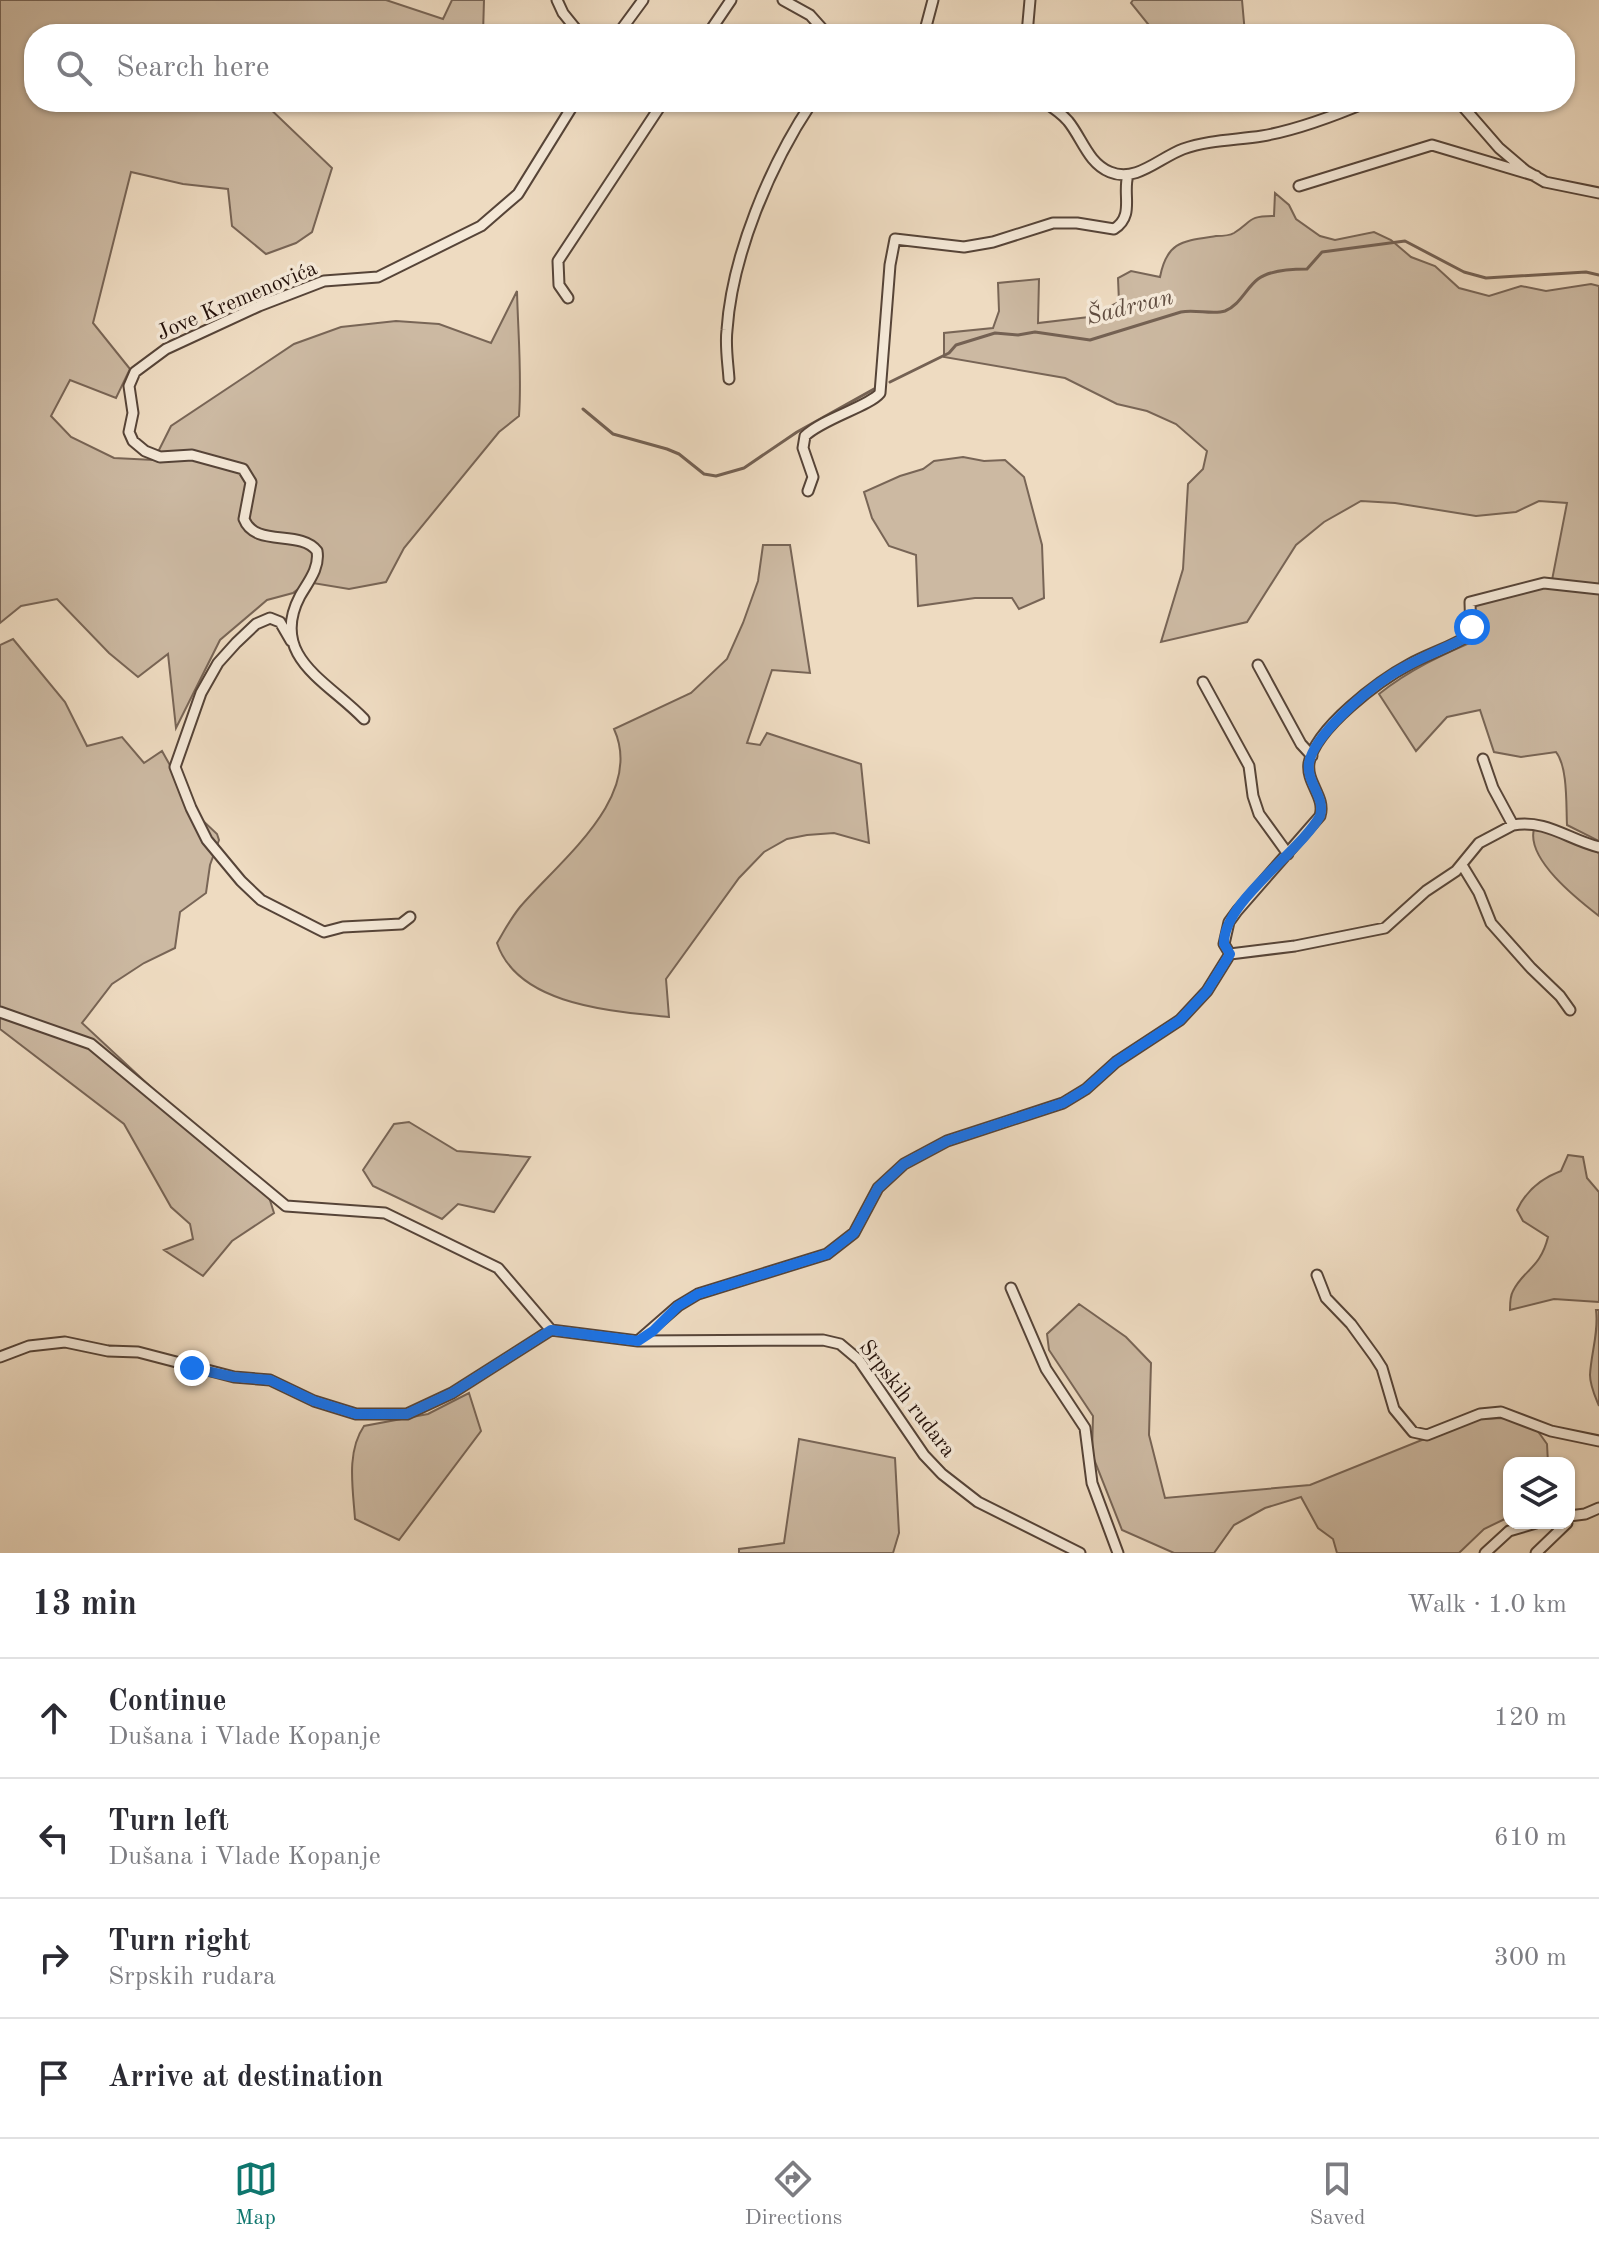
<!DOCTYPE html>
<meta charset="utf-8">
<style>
body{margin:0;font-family:"Old Standard TT",serif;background:#f2f2f3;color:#2b2b33}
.controls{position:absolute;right:24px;bottom:24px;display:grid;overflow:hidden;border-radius:16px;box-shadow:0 2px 6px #0004}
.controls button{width:72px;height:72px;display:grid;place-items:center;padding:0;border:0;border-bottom:2px solid #e1e1e2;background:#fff;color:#2b2b33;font:40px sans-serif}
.stop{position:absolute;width:24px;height:24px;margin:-18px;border:6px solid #1a73e8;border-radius:50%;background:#fff}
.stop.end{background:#1a73e8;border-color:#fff;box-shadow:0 2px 8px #0008}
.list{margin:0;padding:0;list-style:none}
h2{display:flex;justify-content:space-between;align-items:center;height:104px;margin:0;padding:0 32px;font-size:34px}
h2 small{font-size:26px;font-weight:400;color:#7c7c81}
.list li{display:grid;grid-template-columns:52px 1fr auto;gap:24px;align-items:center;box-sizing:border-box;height:120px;padding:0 32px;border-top:2px solid #e1e1e2}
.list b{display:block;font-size:30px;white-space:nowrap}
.list p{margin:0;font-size:26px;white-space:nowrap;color:#7c7c81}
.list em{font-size:26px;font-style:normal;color:#7c7c81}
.icon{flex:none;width:44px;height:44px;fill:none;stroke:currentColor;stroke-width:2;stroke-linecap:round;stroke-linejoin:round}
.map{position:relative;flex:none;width:1599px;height:1553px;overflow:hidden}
.search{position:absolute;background:#fff;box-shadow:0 2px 6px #0004;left:24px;right:24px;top:24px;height:88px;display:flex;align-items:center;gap:20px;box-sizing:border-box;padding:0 28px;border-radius:32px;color:#7c7c81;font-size:30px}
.sheet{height:584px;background:#fff}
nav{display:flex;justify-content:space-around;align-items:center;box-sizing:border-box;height:112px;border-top:2px solid #e1e1e2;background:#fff;font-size:22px;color:#7c7c81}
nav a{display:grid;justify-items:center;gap:4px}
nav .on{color:#0f766e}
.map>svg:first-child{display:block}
.green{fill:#ccb9a2;stroke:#786556;stroke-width:2}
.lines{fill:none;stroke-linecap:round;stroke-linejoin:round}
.stream{stroke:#746153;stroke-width:3}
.minor-casing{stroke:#564438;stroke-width:13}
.minor{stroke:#f4e8d7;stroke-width:9}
.route{stroke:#1a73e8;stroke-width:10}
.labels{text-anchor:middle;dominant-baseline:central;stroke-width:7;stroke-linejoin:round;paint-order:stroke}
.street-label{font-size:22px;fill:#24110a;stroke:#f4e8d7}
.water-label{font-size:24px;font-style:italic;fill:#604d40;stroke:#f4e8d7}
</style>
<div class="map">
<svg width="1599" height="1553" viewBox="0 0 1599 1553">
<rect width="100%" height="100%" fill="#eedbc1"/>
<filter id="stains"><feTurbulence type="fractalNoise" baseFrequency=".0025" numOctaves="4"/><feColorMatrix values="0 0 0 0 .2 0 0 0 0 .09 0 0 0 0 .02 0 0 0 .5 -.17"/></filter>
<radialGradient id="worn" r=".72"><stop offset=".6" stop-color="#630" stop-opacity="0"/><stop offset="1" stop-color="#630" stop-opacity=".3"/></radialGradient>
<path class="green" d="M0,0H386L443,19L452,0H484L483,34H34V102H263L332,168L312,232L296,243L266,254L232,226L228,189L183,184L131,172L93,323L130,369L116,398L70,380L51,416L71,437L114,458L154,460L171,426L294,344L341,327L396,321L439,324L491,343L517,291C518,333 522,375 519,416L499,432L404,548L386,582L349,589L307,582L293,593L267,600L220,640L176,728L168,654L138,677L109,653L57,599L21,606L0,623Z
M1133,0H1242L1245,34H1156L1131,3Z
M1275,193L1289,205L1296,219L1320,236L1335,240L1374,232L1391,240L1411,257L1435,266L1459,288L1489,296L1521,286L1546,291L1591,284L1599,286V585L1552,580L1567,503L1539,501L1516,512L1476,516L1395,503L1361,501L1324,522L1296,545L1247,622L1161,642L1183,569L1188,484L1203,469L1207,451L1176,424L1147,411L1117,404L1065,378L944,357V333L993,328L999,311L998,283L1039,279L1038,323L1089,317L1119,302L1118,278L1131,271L1160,277C1167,241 1183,241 1216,236C1221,236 1229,236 1234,233C1253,221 1247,216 1274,216Z
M963,457L984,461L1005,460L1024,477L1042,545L1044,598L1019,609L1012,598H975L918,606L916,555L889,546L872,518L864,492L900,476L923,469L934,461Z
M763,545H790L810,673L772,670L747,743L760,745L767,733L861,764L869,843L834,833L807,835L787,839L764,852L739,878L666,979L669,1017C613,1011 518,1006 497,943C504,931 511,918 520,907C559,861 645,797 614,729L691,693L727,659L743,623L758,581Z
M1544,586L1599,591V841L1567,825C1566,806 1568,767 1556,752L1521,757L1494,752L1480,710L1447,717L1416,751L1379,694C1409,670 1443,654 1479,639L1472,606L1480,601Z
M13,639L65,702L87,746L122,737L144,763L162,751L199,817L217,834L219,840L210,865L206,893L180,912L175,948L144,963L112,984L82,1023L269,1197L274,1213L232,1241L203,1276L164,1250L193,1239L190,1224L171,1207L124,1124L0,1029V645Z
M1534,829L1558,835L1599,853V916C1577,899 1526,859 1534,829Z
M409,1122L457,1151L530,1157L494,1212L458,1204L442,1219L373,1186L363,1170L394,1124Z
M1568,1155L1583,1157L1587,1178L1599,1192V1302L1554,1299L1510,1310C1510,1304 1510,1296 1513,1291C1524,1269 1540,1269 1548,1237L1523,1221L1517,1210C1526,1191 1542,1178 1561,1171Z
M1079,1304L1126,1337L1151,1363L1149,1435L1165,1498L1310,1485L1474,1419L1507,1418L1537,1430L1547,1444L1548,1463H1509V1517L1484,1529L1459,1553H1337L1333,1539L1318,1528L1301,1497L1265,1508L1234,1525L1214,1553H1174L1122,1530L1092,1454L1093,1416L1049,1350L1047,1334Z
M1596,1310H1599V1406C1595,1396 1590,1386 1590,1375C1591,1353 1599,1332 1596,1310Z
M469,1393L481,1431L399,1540L355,1519C353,1489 346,1452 364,1426L428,1414Z
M799,1439L895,1458L899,1533L893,1553H739V1549L784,1543Z"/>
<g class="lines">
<path class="stream" d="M890,382L949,353L956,345L995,333L1018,335L1035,332L1090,340L1181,312C1195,309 1213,315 1225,311C1240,305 1246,288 1258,279C1270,270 1292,269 1307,269L1322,252L1405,241L1464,272L1486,278L1586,272L1599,275
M583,409L613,434L667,449L679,454L704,474L716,476L744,468L797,432L874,389"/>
<g class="minor-casing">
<path id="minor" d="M557,0L563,13L580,34
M783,0L810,15L827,34
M618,34L643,0
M708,34L731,0
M924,34L933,0
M1027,34L1030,0
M1044,102C1052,107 1061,113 1068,121C1082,138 1088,163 1110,172C1136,183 1159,158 1183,149C1208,140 1236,140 1262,136C1297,130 1334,116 1367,102
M1459,102L1499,148L1526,171L1545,182L1599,193
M1299,186L1432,145L1536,176
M568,298L559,285L558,261L663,102
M729,379C728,363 725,346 727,330C732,255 770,165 812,102
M808,491L813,477L803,448L805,436C822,419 870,406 880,393L890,265L895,239L964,247L993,242L1053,223H1077L1114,229C1135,216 1122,194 1128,175
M291,641L280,622L270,618L256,624L236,643L218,663L201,693L175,767L191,808L207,840L241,881L261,900L318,929L324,932L343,927L401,924L410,917
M1258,665L1301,744L1312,756
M1203,682L1249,766L1253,796L1259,814L1288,854
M364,719C329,682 268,657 300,596C308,582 320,568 317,551C300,529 255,548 244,519L251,482L243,469L192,455L160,457L145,451L133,441L129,432L133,413L129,386L135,372L166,349L259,306L324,281L378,277L481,226L518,194L575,102
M1483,759L1493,788L1513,825C1546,819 1569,840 1599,847
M1513,825L1479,843L1456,871L1426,891L1385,928L1295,946L1230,954L1224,944L1229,922L1237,911L1320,816C1326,797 1306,783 1309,763C1315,728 1380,680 1410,664C1430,653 1452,647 1471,634L1470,602L1544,583L1599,589
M1462,865L1479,893L1491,923L1531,968L1560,996L1570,1010
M0,1012L91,1044L286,1206L385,1213L498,1268L551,1330
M1317,1275L1326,1298L1351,1324L1375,1357L1382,1368L1394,1409L1413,1432L1427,1435L1480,1414L1501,1412L1551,1431L1599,1441
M1011,1288L1046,1369L1085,1428L1092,1483L1118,1553
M639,1340L678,1306L698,1294L827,1254L854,1233L878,1188L904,1164L947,1141L1063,1103L1086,1089L1116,1062L1180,1020L1207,991L1230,954
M0,1357L29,1346L65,1342L108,1351L138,1352L234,1377L270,1380L314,1401L356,1414H407L452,1393L551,1330L638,1341L823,1340L840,1344L859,1360L924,1455L942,1474L978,1502L1080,1553
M1569,1516L1585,1514L1599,1508
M1485,1553L1509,1531L1536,1523
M1536,1553L1567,1523"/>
</g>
<use href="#minor" class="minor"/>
</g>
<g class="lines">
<path class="route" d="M192,1368L234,1377L270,1380L314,1401L356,1414H407L452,1393L551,1330L638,1341L653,1331L678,1306L698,1294L827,1254L854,1233L878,1188L904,1164L947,1141L1063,1103L1086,1089L1116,1062L1180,1020L1207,991L1230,954L1224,944C1223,902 1299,853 1320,816C1326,797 1306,783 1309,763C1314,735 1365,692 1388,677C1411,661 1440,651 1465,638L1471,634L1472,627"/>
</g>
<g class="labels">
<g class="street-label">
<text transform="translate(237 301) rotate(-23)">Jove Kremenovića</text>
<text transform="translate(907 1399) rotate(52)">Srpskih rudara</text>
</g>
<g class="water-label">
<text transform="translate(1130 308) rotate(-14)">Šadrvan</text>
</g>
</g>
<rect width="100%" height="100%" filter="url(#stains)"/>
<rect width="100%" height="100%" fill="url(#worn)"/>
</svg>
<div class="controls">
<button><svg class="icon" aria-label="layers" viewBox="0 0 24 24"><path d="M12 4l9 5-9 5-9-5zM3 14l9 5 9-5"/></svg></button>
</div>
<div class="stop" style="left:1472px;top:627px"></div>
<div class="stop end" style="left:192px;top:1368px"></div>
<div class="search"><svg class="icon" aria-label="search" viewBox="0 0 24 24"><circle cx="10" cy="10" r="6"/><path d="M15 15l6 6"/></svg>Search here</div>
</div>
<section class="sheet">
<h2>13 min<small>Walk · 1.0 km</small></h2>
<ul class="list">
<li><svg class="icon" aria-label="ahead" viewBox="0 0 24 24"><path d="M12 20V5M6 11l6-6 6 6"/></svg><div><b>Continue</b><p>Dušana i Vlade Kopanje</p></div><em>120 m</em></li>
<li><svg class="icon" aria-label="left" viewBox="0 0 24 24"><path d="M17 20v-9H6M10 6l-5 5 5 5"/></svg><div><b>Turn left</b><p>Dušana i Vlade Kopanje</p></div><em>610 m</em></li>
<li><svg class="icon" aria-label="right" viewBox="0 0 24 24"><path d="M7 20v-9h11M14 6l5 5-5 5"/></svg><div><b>Turn right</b><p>Srpskih rudara</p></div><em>300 m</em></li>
<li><svg class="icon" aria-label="arrive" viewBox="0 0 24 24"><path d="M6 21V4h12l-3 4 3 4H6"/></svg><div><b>Arrive at destination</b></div></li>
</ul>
</section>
<nav>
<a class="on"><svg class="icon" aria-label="map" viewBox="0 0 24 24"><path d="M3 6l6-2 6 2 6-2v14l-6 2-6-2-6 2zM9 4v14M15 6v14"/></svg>Map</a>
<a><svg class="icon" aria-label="directions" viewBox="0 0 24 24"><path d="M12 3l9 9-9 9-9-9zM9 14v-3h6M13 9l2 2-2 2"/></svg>Directions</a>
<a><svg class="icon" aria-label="saved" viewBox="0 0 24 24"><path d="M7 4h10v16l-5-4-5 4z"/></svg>Saved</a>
</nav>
